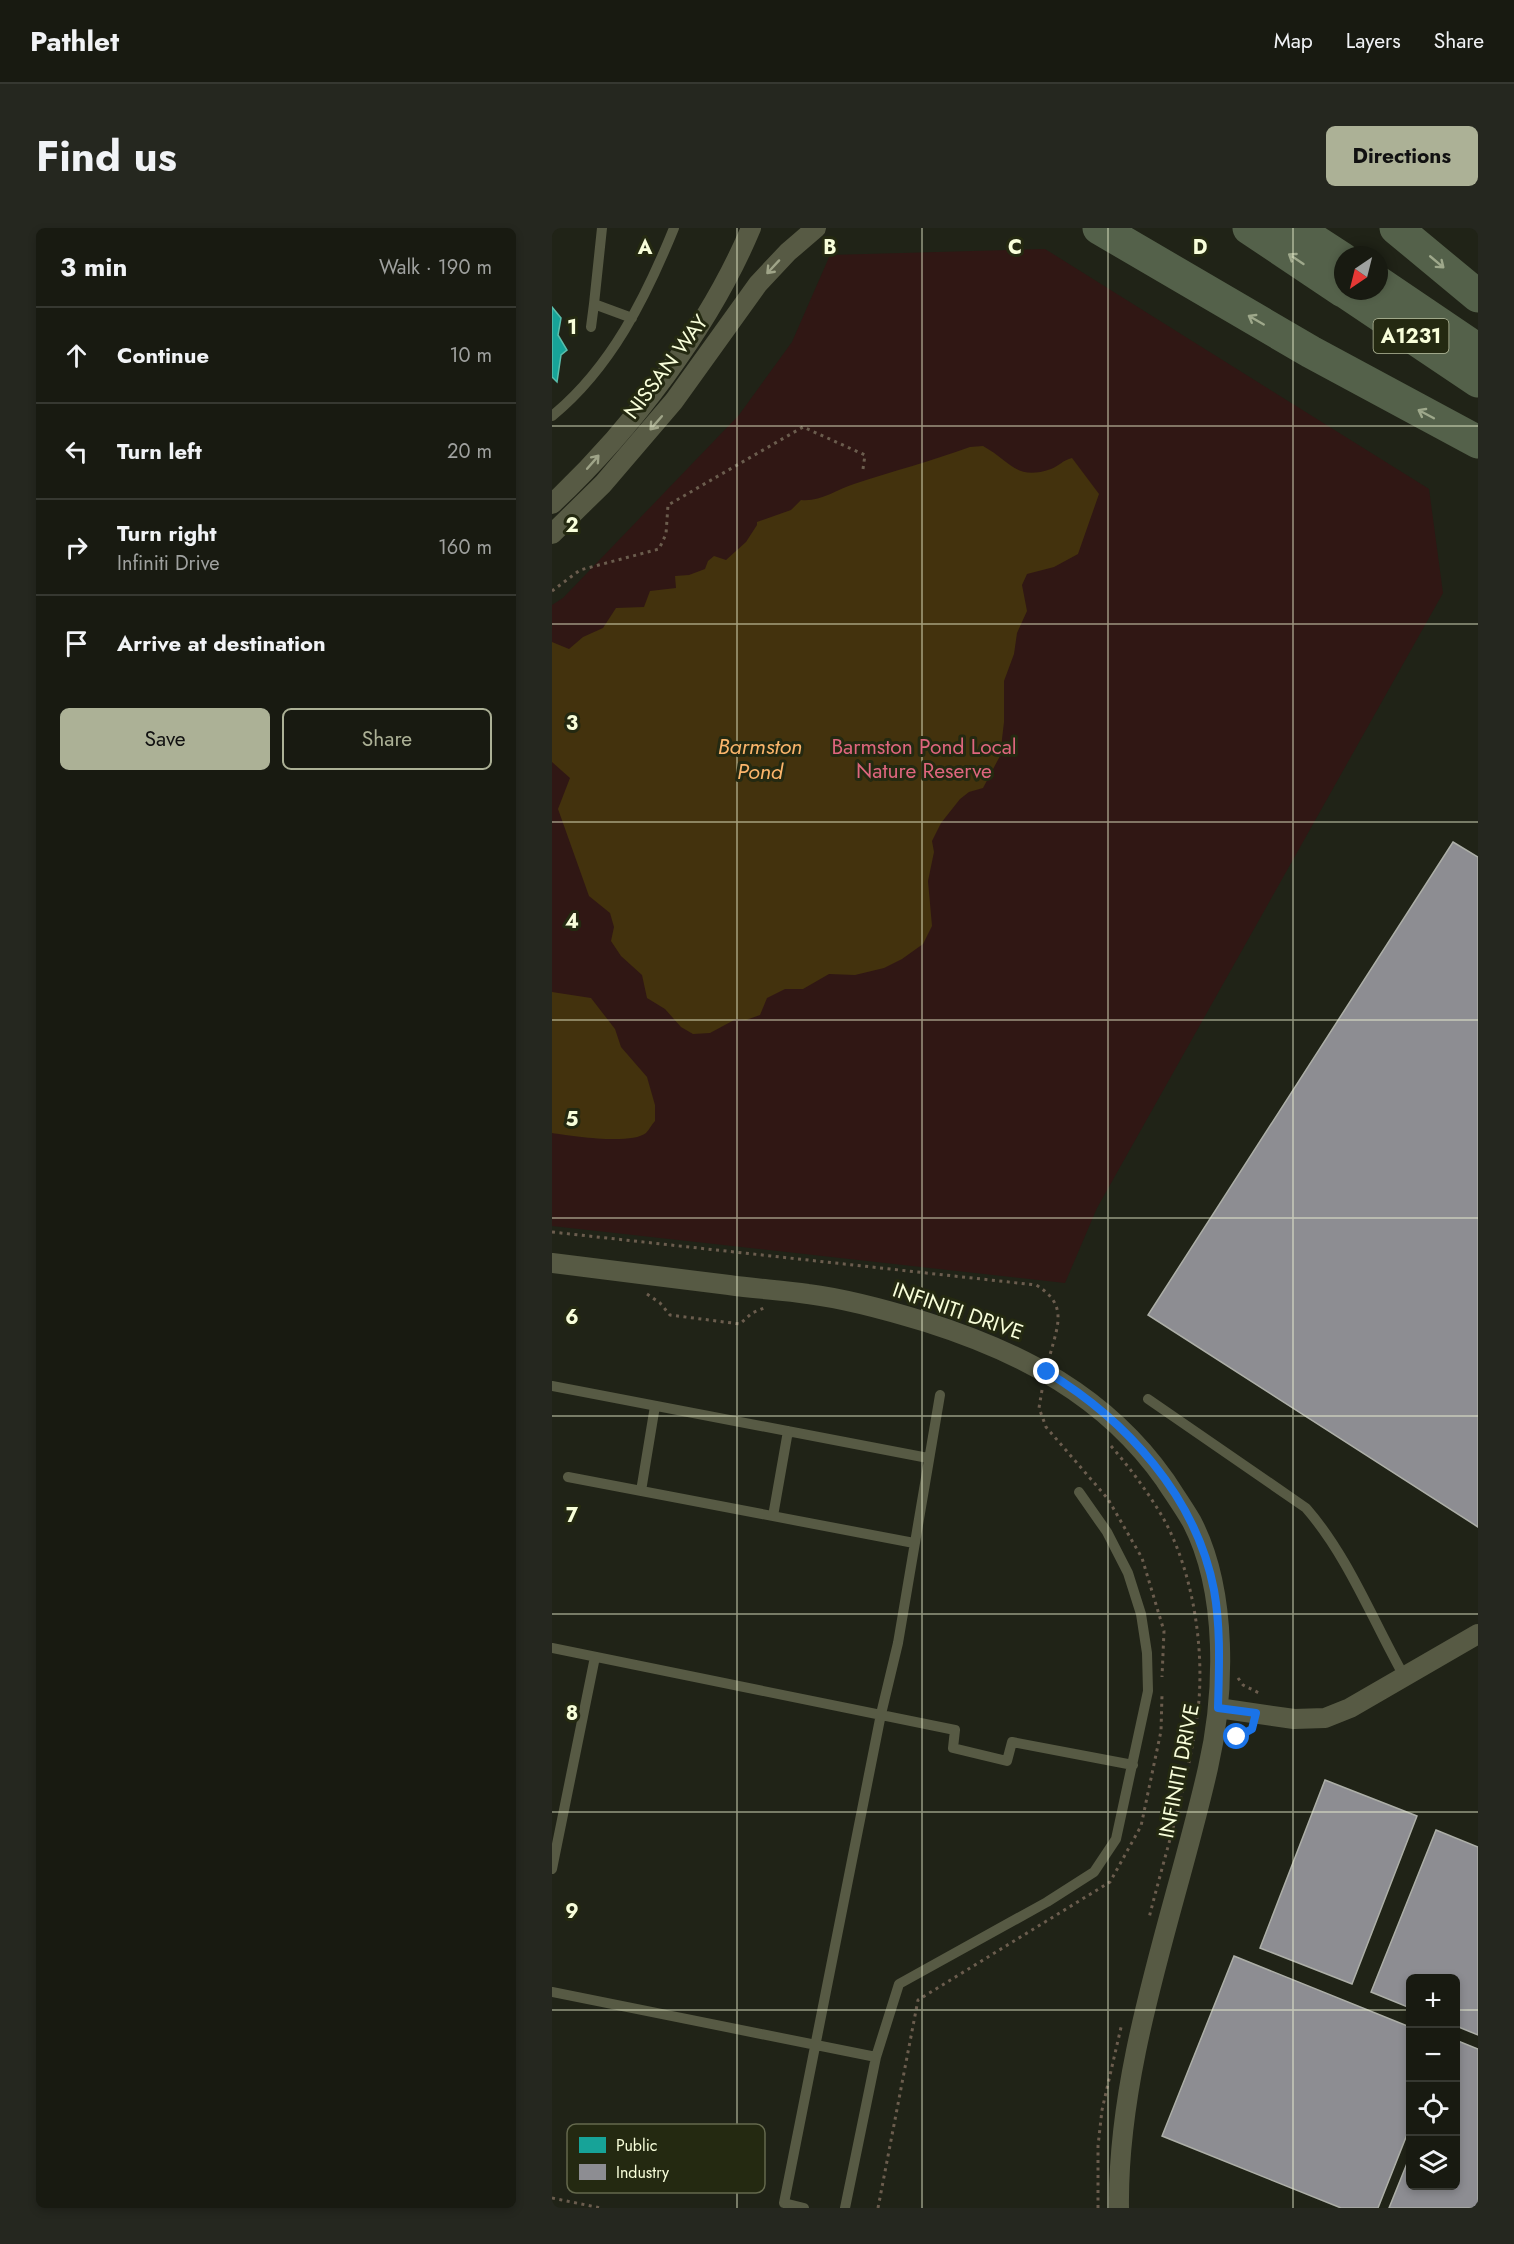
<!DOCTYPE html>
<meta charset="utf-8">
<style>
body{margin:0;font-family:Jost,sans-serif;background:#25271f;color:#f1f3f6}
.controls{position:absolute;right:18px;bottom:18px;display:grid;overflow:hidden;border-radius:9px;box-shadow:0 3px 9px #0003}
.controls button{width:54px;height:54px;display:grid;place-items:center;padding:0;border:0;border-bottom:2px solid #363831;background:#181a11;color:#f1f3f6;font:30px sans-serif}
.compass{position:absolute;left:782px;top:18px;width:54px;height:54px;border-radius:50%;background:#181a11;box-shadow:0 3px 9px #0003;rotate:215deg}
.stop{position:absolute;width:18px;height:18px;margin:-14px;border:4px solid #1a73e8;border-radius:50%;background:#fff}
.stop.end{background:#1a73e8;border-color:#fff;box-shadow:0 2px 6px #0008}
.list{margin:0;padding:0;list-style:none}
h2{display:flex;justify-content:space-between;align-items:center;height:78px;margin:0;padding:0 24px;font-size:26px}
h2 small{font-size:20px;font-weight:400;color:#9fa19f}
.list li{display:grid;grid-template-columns:39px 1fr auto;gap:18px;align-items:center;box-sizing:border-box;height:96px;padding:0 24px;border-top:2px solid #363831}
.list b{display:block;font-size:22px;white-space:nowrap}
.list p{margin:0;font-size:20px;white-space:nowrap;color:#9fa19f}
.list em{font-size:20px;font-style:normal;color:#9fa19f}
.actions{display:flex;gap:12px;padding:18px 24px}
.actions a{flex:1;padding:14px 0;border:2px solid #acb196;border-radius:9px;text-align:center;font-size:21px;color:#acb196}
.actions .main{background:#acb196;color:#111}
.icon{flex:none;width:33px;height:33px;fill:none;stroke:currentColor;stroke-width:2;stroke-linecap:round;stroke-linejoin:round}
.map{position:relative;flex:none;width:926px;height:1980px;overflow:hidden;border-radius:9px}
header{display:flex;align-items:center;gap:36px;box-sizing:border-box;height:84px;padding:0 30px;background:#181a11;border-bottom:2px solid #363831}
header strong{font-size:28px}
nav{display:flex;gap:33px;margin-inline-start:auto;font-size:21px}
.intro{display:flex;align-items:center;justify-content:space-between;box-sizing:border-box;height:144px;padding:0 36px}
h1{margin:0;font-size:42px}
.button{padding:15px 27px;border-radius:9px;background:#acb196;color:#111;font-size:21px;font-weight:700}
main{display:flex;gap:36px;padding:0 36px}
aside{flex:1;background:#181a11;border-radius:9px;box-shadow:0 3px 9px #0003}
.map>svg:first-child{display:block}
.green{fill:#301714}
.water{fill:#43320d}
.public{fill:#17a398;stroke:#5abeac;stroke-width:1.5}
.industry{fill:#8d8d92;stroke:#adafa8;stroke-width:1.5}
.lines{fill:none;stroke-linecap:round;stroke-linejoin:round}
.path{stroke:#6b5d4e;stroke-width:3;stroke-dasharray:3 4.5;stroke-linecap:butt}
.service{stroke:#575a44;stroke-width:10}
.minor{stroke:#575a44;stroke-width:20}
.trunk{stroke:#54614a;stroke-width:33}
.oneway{stroke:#9ea88b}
.oneway2{stroke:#9fa488}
.route{stroke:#1a73e8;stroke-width:8}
.grid{fill:none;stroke:#f8feda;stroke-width:1.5;stroke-opacity:0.55}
.labels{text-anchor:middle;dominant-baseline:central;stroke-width:6;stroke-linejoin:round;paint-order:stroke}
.shield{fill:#242911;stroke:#b8be9e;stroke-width:1.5}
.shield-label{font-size:20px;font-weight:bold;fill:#f8feda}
.street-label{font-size:21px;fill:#f8feda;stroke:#242911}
.park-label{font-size:21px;fill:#de667e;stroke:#242911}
.water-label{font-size:22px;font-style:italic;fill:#fbb56b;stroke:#242911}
.key{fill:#242911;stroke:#64694d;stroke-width:1.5}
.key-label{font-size:16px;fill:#f8feda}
.grid-label{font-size:20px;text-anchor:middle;font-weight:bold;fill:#f8feda;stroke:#242911;stroke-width:6;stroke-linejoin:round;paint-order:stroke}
</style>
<header>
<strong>Pathlet</strong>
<nav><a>Map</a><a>Layers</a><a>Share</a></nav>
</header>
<div class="intro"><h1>Find us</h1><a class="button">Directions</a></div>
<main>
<aside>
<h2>3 min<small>Walk · 190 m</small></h2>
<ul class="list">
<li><svg class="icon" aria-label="ahead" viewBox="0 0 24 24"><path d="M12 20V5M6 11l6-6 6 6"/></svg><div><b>Continue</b></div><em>10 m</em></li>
<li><svg class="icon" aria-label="left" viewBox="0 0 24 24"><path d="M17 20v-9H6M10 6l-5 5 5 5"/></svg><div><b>Turn left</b></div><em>20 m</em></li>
<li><svg class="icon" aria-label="right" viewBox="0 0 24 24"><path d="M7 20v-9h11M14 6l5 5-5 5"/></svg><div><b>Turn right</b><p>Infiniti Drive</p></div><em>160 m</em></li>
<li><svg class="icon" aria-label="arrive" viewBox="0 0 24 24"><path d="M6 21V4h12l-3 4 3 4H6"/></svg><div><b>Arrive at destination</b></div></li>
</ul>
<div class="actions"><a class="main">Save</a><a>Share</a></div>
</aside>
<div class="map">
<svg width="926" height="1980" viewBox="0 0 926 1980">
<rect width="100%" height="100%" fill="#202317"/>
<path class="green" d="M493,21L877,261L891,365L545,980L513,1055L0,998V377L11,370L187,187L240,114L278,27Z"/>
<path class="water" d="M431,218C460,234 464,253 499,241C507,238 511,232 520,230L547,266L526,326L502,339L475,346L470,357L475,383L465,405L462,426L452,453V494L448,528L431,560L417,564L408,571L389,595L380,613L382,624L376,653L380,698L371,716L350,731L332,740L303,747L277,746L251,761H233L215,770L208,787L194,792L184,791L158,805L141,806L129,799L113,781L95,770L90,747L69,728L59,713L62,699L58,685L37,668L6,581L18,550L0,534V414L17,421L31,409L51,400L64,380L92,379L98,363L124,360L123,348L137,347L153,341L156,333L162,328L174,332L194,314L205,297V294L239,282L249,272C268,274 284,262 302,256C341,243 380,233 418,219Z
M0,764L39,770L63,801L69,819L95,849L103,877V893C100,896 97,902 94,905C79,917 20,908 0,905Z"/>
<path class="public" d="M0,79L9,90L6,107L15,122L9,127L5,154L0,149Z"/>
<path class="industry" d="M901,614L926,629V1299L596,1087Z
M773,1552L865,1588L800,1756L708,1720Z
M884,1602L926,1619V1807L904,1798V1750H858V1780L819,1764Z
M682,1728L858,1799V1899L826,1980H789L610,1908Z
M906,1813L926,1821V1980H837L858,1928V1958H904V1820Z"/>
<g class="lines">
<path class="path" d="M0,363L28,342L107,321L114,306L116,277L251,199L313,227L311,241
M0,1004L484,1057C516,1076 506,1097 498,1127
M95,1066L108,1075L118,1087L188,1096L200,1085L212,1080
M490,1162L487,1180L494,1199L556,1271L590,1330L612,1403L610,1449
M559,1218C578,1240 595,1263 610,1288C641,1342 653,1421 646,1482C637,1552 614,1622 597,1690
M686,1450L691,1457L707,1465L706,1468
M679,1519L685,1509L694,1503
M0,1970L49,1980
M326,1980L366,1772L558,1654L589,1598L609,1503L610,1467
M546,1980V1918L550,1882L570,1795"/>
<path class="service" d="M50,0L42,76L80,90
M39,99L42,76
M0,188C59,140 94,69 122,0
M0,1158L376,1230
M596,1171L754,1280C796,1328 821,1393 852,1448
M16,1249L362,1315
M89,1263L103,1178
M221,1288L236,1203
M0,1420L403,1502L401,1520L455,1533L460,1514L581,1537
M0,1641L43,1429
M0,1764L324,1829
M252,1980L232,1975L329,1486L346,1415L388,1167
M293,1980L324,1829L347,1756L495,1674L542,1644L564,1611L596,1463L595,1425L589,1386L576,1345L555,1304L527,1264"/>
<path class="minor" d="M0,276C79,202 157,100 199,0
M0,306L51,256L122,173L206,56L236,24L264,0
M0,1035C59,1042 118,1050 177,1057C203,1061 230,1062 256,1066C296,1071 335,1082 374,1094C469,1124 554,1168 613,1252C622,1266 632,1280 640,1294C676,1364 673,1466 656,1540C624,1682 565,1834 567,1980
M666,1480L742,1491L773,1490L798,1480L926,1406"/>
<path class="trunk" d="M547,0L759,124L926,214
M697,0L791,63
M743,0L791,31
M844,0L926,68
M827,55L926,122
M792,63L926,153"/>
</g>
<defs><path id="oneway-shaft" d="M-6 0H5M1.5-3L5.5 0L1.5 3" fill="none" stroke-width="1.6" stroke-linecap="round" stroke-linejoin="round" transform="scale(1.5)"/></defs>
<g class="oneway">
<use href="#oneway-shaft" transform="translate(744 31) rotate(-146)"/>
<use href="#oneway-shaft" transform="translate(885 34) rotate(40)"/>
<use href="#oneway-shaft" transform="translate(704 92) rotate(-150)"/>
<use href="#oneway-shaft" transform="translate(874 186) rotate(-152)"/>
</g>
<g class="oneway2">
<use href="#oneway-shaft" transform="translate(221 39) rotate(133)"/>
<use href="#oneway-shaft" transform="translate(104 195) rotate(131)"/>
<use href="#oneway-shaft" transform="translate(41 234) rotate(-49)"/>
</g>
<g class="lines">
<path class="route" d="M495,1144C574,1192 644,1268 662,1362C669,1401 667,1441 666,1480L704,1485L700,1501L685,1509"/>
</g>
<path class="grid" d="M185,0V1980M370,0V1980M556,0V1980M741,0V1980M0,198H926M0,396H926M0,594H926M0,792H926M0,990H926M0,1188H926M0,1386H926M0,1584H926M0,1782H858M904,1782H926"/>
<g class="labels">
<rect class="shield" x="821.5" y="91" width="75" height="34" rx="4.5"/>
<g class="shield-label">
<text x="859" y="108">A1231</text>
</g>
<g class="street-label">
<text transform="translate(114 139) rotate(-53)">NISSAN WAY</text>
<text transform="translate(406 1083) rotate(19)">INFINITI DRIVE</text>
<text transform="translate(627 1543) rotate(-79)">INFINITI DRIVE</text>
</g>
<g class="park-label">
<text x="372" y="519">Barmston Pond Local<tspan x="372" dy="24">Nature Reserve</tspan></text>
</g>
<g class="water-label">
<text x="208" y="518">Barmston<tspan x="208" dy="25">Pond</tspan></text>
</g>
</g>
<rect x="15" y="1896" width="198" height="69" rx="9" class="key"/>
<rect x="27" y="1909" width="27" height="16" fill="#17a398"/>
<rect x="27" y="1936" width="27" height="16" fill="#8d8d92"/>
<g class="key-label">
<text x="64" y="1923">Public</text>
<text x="64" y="1950">Industry</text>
</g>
<g class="grid-label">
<text x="93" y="26">A</text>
<text x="278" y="26">B</text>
<text x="463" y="26">C</text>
<text x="648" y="26">D</text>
<text x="20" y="106">1</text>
<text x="20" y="304">2</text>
<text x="20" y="502">3</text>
<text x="20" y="700">4</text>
<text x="20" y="898">5</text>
<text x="20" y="1096">6</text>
<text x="20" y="1294">7</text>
<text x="20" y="1492">8</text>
<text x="20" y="1690">9</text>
</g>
</svg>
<div class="controls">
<button>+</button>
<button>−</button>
<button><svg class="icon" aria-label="locate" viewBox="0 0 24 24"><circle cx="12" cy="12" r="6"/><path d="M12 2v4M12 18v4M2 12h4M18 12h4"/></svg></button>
<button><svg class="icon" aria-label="layers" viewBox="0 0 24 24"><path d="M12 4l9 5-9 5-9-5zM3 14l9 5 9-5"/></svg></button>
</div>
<svg class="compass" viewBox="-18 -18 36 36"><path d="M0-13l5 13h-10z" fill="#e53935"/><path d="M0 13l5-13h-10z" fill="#9fa19f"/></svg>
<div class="stop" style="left:685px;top:1509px"></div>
<div class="stop end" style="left:495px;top:1144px"></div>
</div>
</main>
